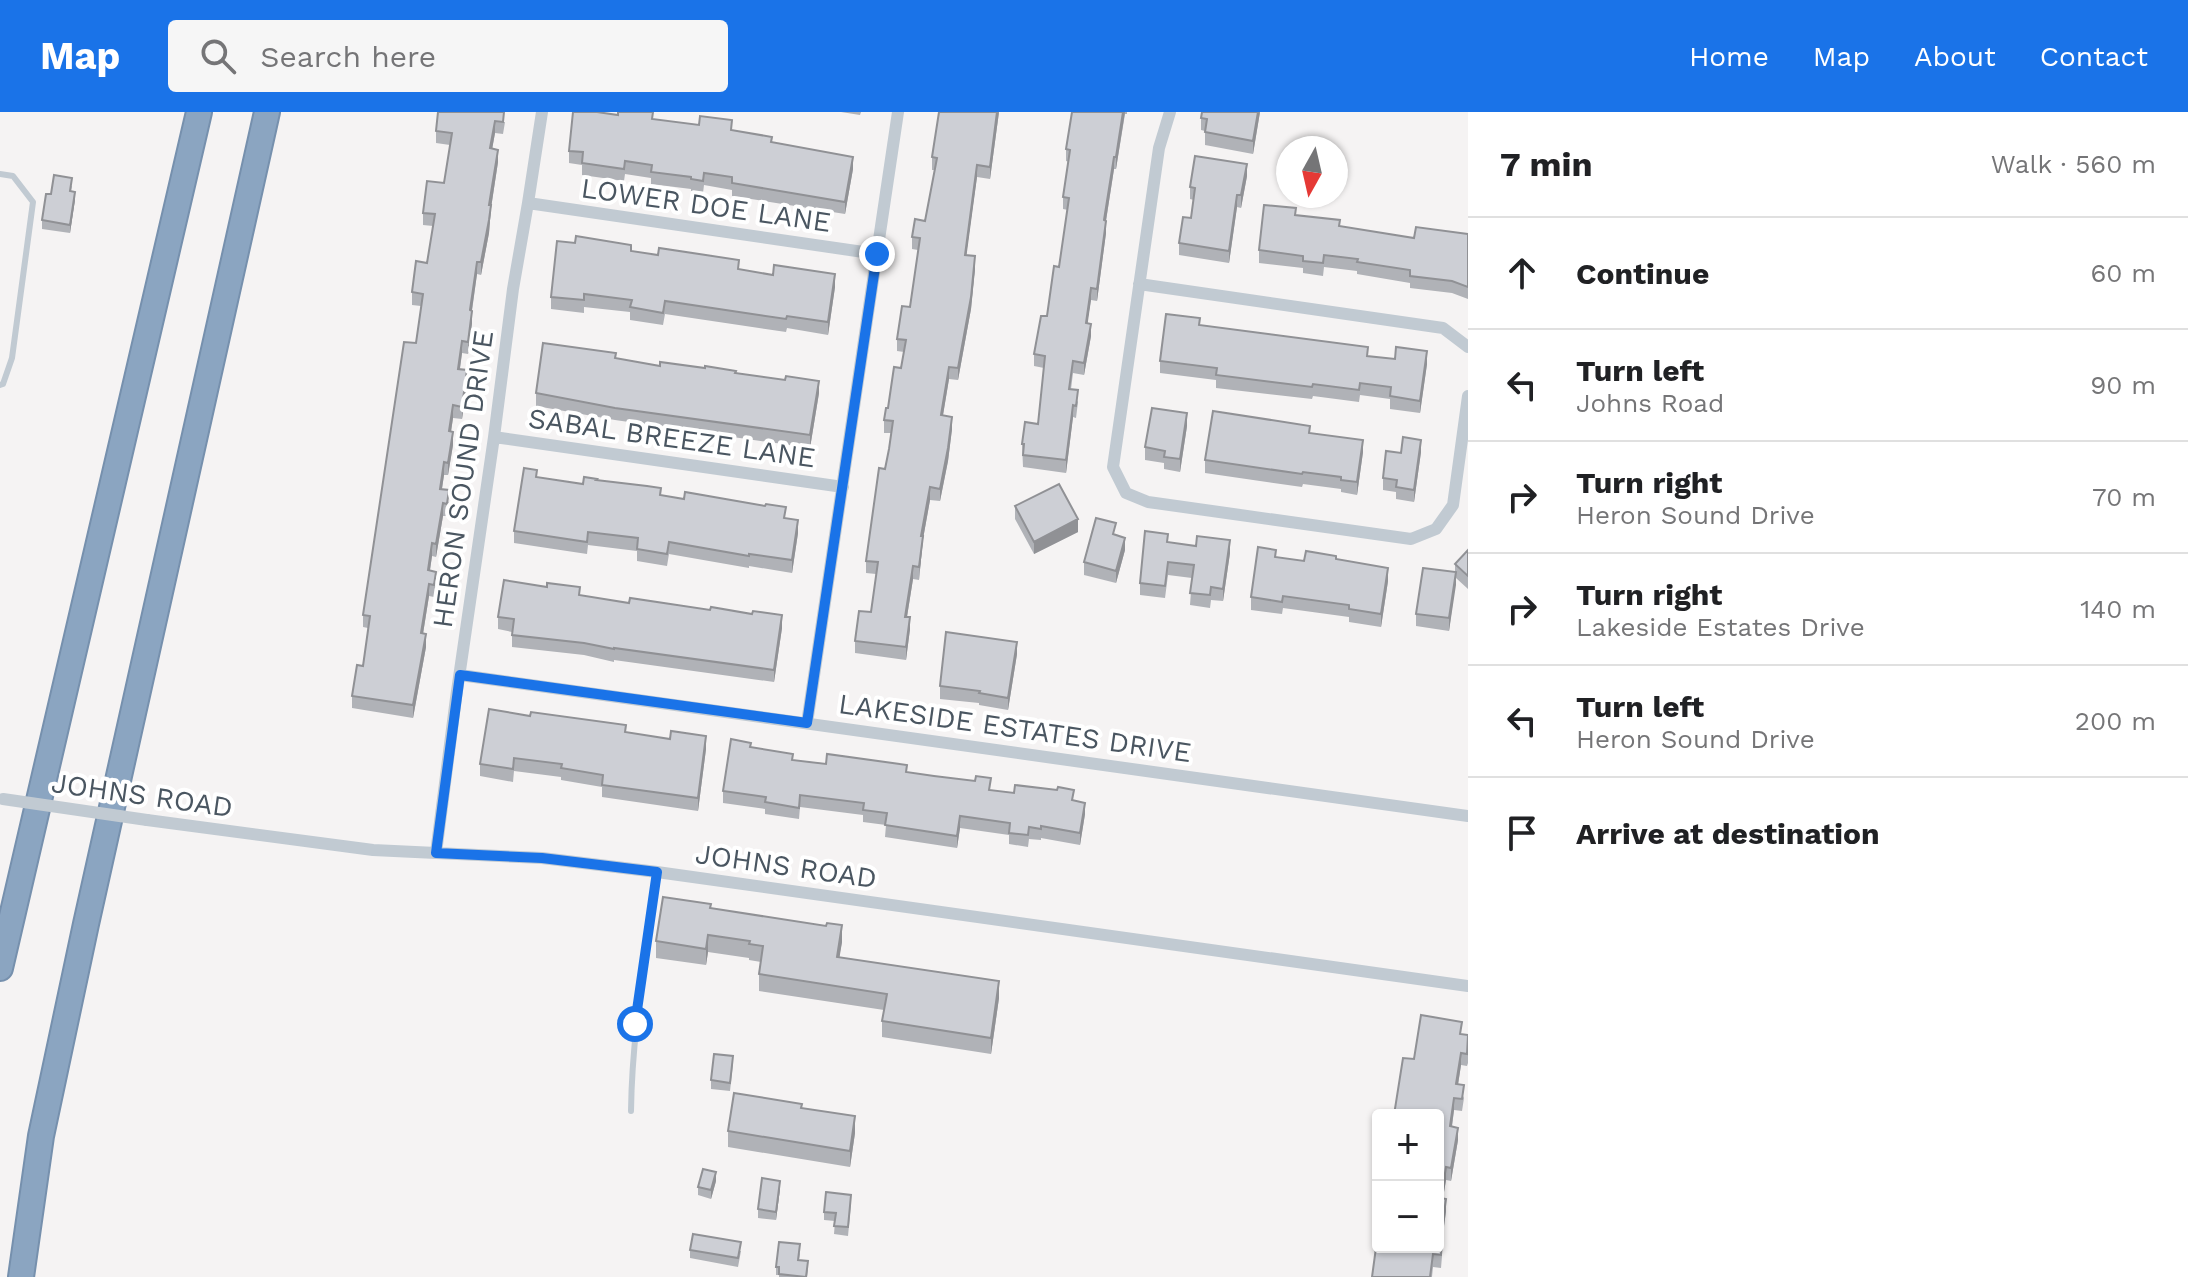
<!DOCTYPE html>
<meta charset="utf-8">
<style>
body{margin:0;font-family:"Work Sans",sans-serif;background:#f6f6f6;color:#202124}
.controls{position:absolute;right:24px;bottom:24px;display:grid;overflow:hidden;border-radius:8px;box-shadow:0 2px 6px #0004}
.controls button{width:72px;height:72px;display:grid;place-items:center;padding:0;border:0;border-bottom:2px solid #e0e0e0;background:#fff;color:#202124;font:40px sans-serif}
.compass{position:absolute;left:1276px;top:24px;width:72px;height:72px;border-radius:50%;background:#fff;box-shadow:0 2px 6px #0004;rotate:188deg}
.stop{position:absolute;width:24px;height:24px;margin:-18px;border:6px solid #1a73e8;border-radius:50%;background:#fff}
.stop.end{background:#1a73e8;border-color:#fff;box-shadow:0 2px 8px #0008}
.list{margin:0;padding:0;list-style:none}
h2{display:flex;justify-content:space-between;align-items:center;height:104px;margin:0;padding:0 32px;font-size:34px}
h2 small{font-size:26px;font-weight:400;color:#757577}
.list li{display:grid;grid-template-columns:52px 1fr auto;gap:24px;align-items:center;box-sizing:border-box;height:112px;padding:0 32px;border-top:2px solid #e0e0e0}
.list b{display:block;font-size:30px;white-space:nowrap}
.list p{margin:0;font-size:26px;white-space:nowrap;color:#757577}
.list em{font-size:26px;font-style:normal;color:#757577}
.icon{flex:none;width:44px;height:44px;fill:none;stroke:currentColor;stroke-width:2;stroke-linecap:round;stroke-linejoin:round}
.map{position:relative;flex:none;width:1468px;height:1165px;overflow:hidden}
header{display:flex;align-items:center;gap:48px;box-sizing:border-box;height:112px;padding:0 40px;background:#1a73e8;color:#fff}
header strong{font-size:38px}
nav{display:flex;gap:44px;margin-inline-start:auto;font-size:28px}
.search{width:560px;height:72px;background:#f6f6f6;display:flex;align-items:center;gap:20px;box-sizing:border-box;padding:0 28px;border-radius:8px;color:#757577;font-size:30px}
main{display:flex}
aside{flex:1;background:#fff}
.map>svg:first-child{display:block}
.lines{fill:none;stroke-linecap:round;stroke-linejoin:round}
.highway-casing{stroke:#7690ad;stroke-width:28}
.lane{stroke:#c1cad2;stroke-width:6}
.street{stroke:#c1cad2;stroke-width:12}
.highway{stroke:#8ba5c1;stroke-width:24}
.street-bridge{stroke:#c1cad2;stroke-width:12}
.wall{fill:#b0b2b7}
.shaded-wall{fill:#909195}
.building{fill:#cdcfd5;stroke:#909195;stroke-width:2}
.route{stroke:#1a73e8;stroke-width:10}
.labels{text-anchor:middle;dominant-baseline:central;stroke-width:8;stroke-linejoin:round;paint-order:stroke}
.street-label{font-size:28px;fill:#4a5661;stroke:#fff}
</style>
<header>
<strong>Map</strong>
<div class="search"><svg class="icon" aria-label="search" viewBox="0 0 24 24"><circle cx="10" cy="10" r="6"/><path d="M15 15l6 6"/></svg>Search here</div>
<nav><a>Home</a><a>Map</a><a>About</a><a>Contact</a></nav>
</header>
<main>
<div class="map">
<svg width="1468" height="1165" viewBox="0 0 1468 1165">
<rect width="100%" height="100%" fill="#f5f3f3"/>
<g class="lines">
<g class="highway-casing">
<path id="highway" d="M0,856L199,0
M21,1165L41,1024L86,812L267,0"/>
</g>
<path class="lane" d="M0,62L13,64L33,90L12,246L3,272L0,273
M631,999C632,918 647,839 657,760"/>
<path class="street" d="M1170,0L1159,36L1113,355L1126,381L1148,390L1411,427L1436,417L1453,393L1468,284
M528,91L877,142
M1139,172L1443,216L1468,235
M494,325L843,375
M460,563L1468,704
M807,611L898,0
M147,708L373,738L542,746L657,760L1468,874
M436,741L456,586L494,325L513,177L528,91L542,0"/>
<use href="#highway" class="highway"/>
<path class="street-bridge" d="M3,687L147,708"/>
</g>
<path class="wall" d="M438,0L505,10L503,22L495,21L492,37L498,50L491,96L489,121L481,163L477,162L472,199V211L468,242L462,241L460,257L467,271L464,293L462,307L453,306L451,320L453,333L448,363H444L442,377L449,391L447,404H443L436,445L432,444L430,458L436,472L434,485L429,484L423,522L426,535L413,606L352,596V584L363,554L368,516L363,515V503L416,231L421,194L412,193V180L427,151L433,114L423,113V101L444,71L450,33L436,31V19Z
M841,0H861L860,3Z
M999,0L990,67L977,65L966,143L975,157L971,197L958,268L949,267L943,303L952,317L948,349L940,389L930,388L923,427L919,468L913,467L907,505L910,517L906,548L855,541V529L871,500L876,462L866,461V449L889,337L891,321H884V308L901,256L904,240L897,239V227L910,195L918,138L912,137V125L925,109L935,58H932V45Z
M1072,0H1127V2H1125L1116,57H1114L1106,109V121L1097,189L1091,188L1087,211L1091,224L1084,263L1073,261L1071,277L1078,290L1076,306L1073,305L1066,361L1023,355L1022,332L1038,312L1044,256L1034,254V242L1047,204L1059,155L1068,98L1063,97V85L1069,50L1066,49V37Z
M1260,0L1253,42L1205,33V19L1201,18V6Z
M653,8L732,18L772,30L853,57L845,102L732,84V78L704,73L703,81L691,79V77L651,72V66L625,62L624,69L582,63V53L569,51V39Z
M1247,64L1241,96L1237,95L1229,151L1179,143V131L1191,106L1194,88L1190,87V75Z
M72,74L71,79L75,88L70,121L42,117V108L51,82Z
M1296,103L1340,114L1414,126L1468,122V187L1452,181L1410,176V171L1357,162V159L1324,155L1323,164L1303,161V156L1259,151V138Z
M631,139L835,175L828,223L787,216L786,220L665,202L663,213L630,208V200L584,195V201L551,197V185Z
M1200,213L1368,244L1427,252L1420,301L1390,297V287L1360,283L1359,290L1313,284L1312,287L1216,276V268L1160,261V249Z
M616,246L660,254L736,262L819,281L810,336L615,308L536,294V281Z
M1187,314L1180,360L1164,357V351L1145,348V335Z
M1310,321L1363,340L1357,383L1341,380V377L1303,372L1302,375L1205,361V348Z
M1421,340L1414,390L1396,387V380L1383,378V366L1401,341Z
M537,365L583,372L596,368L661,383L786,406L798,421L792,461L749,454V456L669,442L667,454L637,449V439L588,433L587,442L514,431V419Z
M1015,394L1078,420L1034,442L1015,407Z
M1168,431L1230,441L1223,489L1211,488L1210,496L1190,493L1192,466L1168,463L1165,486L1140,483V471Z
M1125,438L1116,471L1084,463V450Z
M1468,438V477L1456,466L1449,519L1416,514V502L1455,460V452Z
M1276,445L1304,449L1336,447L1388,469L1381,515L1349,510V505L1283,496L1282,502L1251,498V485Z
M580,483L782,516L774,570L614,548V550L584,543L512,535V520L498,517V505Z
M1017,542L1008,598L979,593V591L940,587V574Z
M626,620L706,637L698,699L602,685V675L561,668V665L514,659L513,670L480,664V652Z
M751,635L793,648L907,660L991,678L1074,689L1085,702L1080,733L1041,726V728L1029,727L1028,735L1009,732V723L960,716L957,736L885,725L886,713L863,710V703L800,695L799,707L765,702V697L723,691V679Z
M711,797L842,830L839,845L999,886L991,942L882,925V909L884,898L759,879V862L761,850L749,848V846L708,840L706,853L656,846V829Z
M1462,922L1468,923V951L1467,954L1461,953L1458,973L1464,986L1462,999L1454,998L1452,1015L1458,1028L1451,1069L1446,1068L1443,1086L1446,1099L1442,1131V1144L1441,1156L1433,1155L1432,1165H1372L1438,1135L1414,947Z
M733,952L730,979L711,977V968Z
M728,1019L855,1021L850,1055L728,1035Z
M716,1069L711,1087L698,1083V1075Z
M780,1077L776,1108L758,1106V1097Z
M851,1092L848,1124L834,1122L835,1109L824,1108V1100Z
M690,1138L741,1139L738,1155L690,1146Z
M800,1141L799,1148L808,1158L807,1165H779V1163H776V1155Z"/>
<path class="shaded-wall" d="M997,0H999L990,67V55Z
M1123,0H1125L1116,57V45Z
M1258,0H1260L1253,42V29Z
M495,9V21L490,49V36Z
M498,38V50L491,96L489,121L481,163V150Z
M853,45V57L845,102V90Z
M1114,45V57L1104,121V108Z
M1247,52V64L1241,96V83Z
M977,53V65L965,155V143Z
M75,80V88L70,121V113Z
M1237,83V95L1229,151V139Z
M1106,109V121L1097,189V177Z
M975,144V157L971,197L958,268V256Z
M477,150V162L470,211V198Z
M835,162V175L828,223V210Z
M1091,176V188L1086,223V211Z
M472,199V211L468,242V230Z
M1091,212V224L1084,263V251Z
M462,229V241L458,269V257Z
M1427,239V252L1420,301V289Z
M949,255V267L941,315V303Z
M467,258V271L462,307V295Z
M819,269V281L810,336V323Z
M453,293V306L449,332V319Z
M1073,293V305L1066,361V348Z
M1187,301V314L1180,360V347Z
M952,305V317L948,349L940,389V377Z
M453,320V333L448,363V351Z
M1363,328V340L1357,383V370Z
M1421,328V340L1414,390V378Z
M444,350V363L440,389V377Z
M930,375V388L923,427L919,468L921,424Z
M443,391V404L436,445V432Z
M1078,407V420L1034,442V430Z
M798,408V421L792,461V448Z
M1125,426V438L1116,471V459Z
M1230,428V441L1223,489V477Z
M432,431V444L428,471V458Z
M913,454V467L905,517V505Z
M1388,456V469L1381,515V502Z
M1456,460V473L1449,519V506Z
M429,472V484L421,534V521Z
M782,503V516L774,570V558Z
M910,505V517L906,548V535Z
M426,522V535L413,606V593Z
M1017,530V542L1008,598V586Z
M706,624V637L698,699V686Z
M1085,691V702L1080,733V721Z
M960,704V716L957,736V724Z
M842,813V830L837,861V845Z
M708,823V840L706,853V837Z
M999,869V886L991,942V926Z
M1461,941V953L1456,985V972Z
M1454,986V998L1450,1027V1014Z
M855,1004V1021L850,1055V1039Z
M1458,1016V1028L1451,1069V1056Z
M1446,1055V1068L1441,1098V1086Z
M716,1060V1069L711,1087V1078Z
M780,1069V1077L776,1108V1100Z
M1446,1087V1099L1440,1143V1131Z"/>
<path class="building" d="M438,0H504L503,10L495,9L490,36L498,38L489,93H491L489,108L481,150H477L470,198L472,199L468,230L462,229L458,257L467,258L464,280L462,295L453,293L449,319L453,320L448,351L444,350L440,377L449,378L447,392L443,391L436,432L432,431L428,458L436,460L434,473L429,472L421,521L426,522L413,593L352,584L357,553L363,554L370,504L363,503L404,230L416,231L423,182L412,180L416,149L427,151L435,102L423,101L427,69L444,71L452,21L436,19Z
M573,0H597L618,3V0H653L652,7L699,13L700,4L732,8L731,18L772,25L771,30L853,45L845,90L732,71V65L704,61L703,69L691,67V65L651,60L652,53L625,49L624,57L582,51L583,40L569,39Z
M939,0H997L990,55L977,53L965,143L975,144L971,185L958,256L949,255L941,303L952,305L948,336L940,377L930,375L921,424H923L919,455L913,454L905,505H910L906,535L855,529L859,499L871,500L878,450L866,449L879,356L885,357L889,337L893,309L884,308L886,296H888L894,255L901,256L906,228L897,227L902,194L910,195L920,126L912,125L915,107L925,109L937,46L932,45Z
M1072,0H1123L1116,45H1114L1104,108L1106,109L1097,177L1091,176L1086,211L1091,212L1084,251L1073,249L1069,277L1078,278L1076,294L1073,293L1066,348L1023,343L1024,332H1022L1025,310L1038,312L1045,244L1034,242L1041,204H1047L1054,154L1059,155L1069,86L1063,85L1070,38L1066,37Z
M1202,0H1258L1253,29L1205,20L1207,7L1201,6Z
M1195,44L1247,52L1241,83H1237L1229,139L1179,131L1183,105L1191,106L1195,76L1190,75Z
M54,63L72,66L70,79L75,80L70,113L42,108L46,82H51Z
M1264,93L1296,96L1295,103L1340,108L1339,114L1414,126L1416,115L1468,122V175L1452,169L1410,164V158L1357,150L1358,147L1324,143L1323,151L1303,149V144L1259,138Z
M576,124L631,133V139L658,143L659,136L739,148L738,157L773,163L774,153L835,162L828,210L787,204L786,207L665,189L663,201L630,195L632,188L584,182V188L551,185L557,129L575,131Z
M1166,202L1200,206L1199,213L1368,235L1367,244L1395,247L1396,235L1427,239L1420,289L1390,284L1391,275L1360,271L1359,278L1313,272L1312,275L1216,263L1217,256L1160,249Z
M543,231L616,241L615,246L660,254V250L705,256V254L736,259L735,261L785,268L786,264L819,269L810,323L615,296L536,281Z
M1152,296L1187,301L1180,347L1164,345L1165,339L1145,335Z
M1213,299L1310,314L1309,321L1363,328L1357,370L1341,368V365L1303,360L1302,362L1205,348Z
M1403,325L1421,328L1414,378L1396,375L1397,368L1383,366L1386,339L1401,341Z
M524,356L537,358L536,365L583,372L584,365L597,367L596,368L647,374L661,376L660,383L684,387L685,380L765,394L766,392L786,395L784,406L798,408L792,448L749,442V444L669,430L667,442L637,437L638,426L588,420L587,430L514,419Z
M1059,372L1078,407L1034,430L1015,394Z
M1096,406L1116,411L1113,422L1125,426L1116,459L1084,450Z
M1145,419L1168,422L1167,430L1196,434L1197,424L1230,428L1223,477L1211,475L1210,483L1190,481L1194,453L1168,450L1165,474L1140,471Z
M1258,435L1276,438L1275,445L1304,449L1306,439L1336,444V447L1388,456L1381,502L1349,497V493L1283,484L1282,490L1251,485Z
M1468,438V464L1455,452Z
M1423,456L1456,460L1449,506L1416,502Z
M504,468L547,475V471L580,475L579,483L629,491L630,486L710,498L711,495L752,502L753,499L782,503L774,558L614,536V537L584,531L512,523L514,507L498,505Z
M946,520L1017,530L1008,586L979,581L980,579L940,574Z
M489,597L530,604L531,600L626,613L625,620L670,627L671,619L706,624L698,686L602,673L603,663L561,656L562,652L514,646L513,657L480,652Z
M731,627L751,631L750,635L793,642L792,648L826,652L827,642L907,653L906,660L934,664L975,669L976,664L991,666L989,678L1014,681L1015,673L1057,678L1058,675L1074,678L1072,688L1085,691L1080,721L1041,714V717L1029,715L1028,723L1009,721L1010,711L960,704L957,724L885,713L887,701L863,698L864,691L800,683L799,696L765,690L766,685L723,679Z
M663,785L711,792L710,796L826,814L827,811L842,813L837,845L999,869L991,926L882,909L887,882L759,862L763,834L749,832L750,829L708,823L706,837L656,829Z
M1421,903L1462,910L1460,922L1468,923L1467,942L1461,941L1456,972L1464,973L1462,987L1454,986L1450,1014L1458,1016L1451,1056L1446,1055L1441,1086L1446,1087L1440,1131H1442L1441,1143L1433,1142L1430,1165H1372L1378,1121V1135H1438V1003H1394L1403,946L1414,947Z
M714,942L733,944L730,971L711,968Z
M734,981L802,992L801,996L855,1004L850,1039L728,1019Z
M703,1057L716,1060L711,1078L698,1075Z
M762,1066L780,1069L776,1100L758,1097Z
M826,1080L851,1083L848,1115L834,1114L836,1101L824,1100Z
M693,1122L741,1130L738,1146L690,1138Z
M779,1130L800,1132L798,1148L808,1149L806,1165L779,1162V1155H776Z"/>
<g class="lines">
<path class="route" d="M635,912L657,760L542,746L436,741L460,563L807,611L877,142"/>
</g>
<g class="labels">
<g class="street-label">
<text transform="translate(706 93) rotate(8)">LOWER DOE LANE</text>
<text transform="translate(672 326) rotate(8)">SABAL BREEZE LANE</text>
<text transform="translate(463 367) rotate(-82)">HERON SOUND DRIVE</text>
<text transform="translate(1015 616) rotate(8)">LAKESIDE ESTATES DRIVE</text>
<text transform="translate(142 683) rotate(8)">JOHNS ROAD</text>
<text transform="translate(786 754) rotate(8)">JOHNS ROAD</text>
</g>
</g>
</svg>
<div class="controls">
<button>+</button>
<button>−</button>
</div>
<svg class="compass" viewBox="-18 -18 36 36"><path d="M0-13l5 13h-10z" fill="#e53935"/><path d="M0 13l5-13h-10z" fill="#757577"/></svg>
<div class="stop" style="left:635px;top:912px"></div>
<div class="stop end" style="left:877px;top:142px"></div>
</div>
<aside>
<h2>7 min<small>Walk · 560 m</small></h2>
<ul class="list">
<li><svg class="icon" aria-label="ahead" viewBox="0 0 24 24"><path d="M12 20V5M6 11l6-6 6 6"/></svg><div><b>Continue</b></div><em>60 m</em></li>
<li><svg class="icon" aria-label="left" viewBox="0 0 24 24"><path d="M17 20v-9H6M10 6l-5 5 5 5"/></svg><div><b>Turn left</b><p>Johns Road</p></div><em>90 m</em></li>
<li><svg class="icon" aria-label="right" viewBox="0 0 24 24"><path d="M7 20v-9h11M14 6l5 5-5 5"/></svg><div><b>Turn right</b><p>Heron Sound Drive</p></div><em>70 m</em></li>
<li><svg class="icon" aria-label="right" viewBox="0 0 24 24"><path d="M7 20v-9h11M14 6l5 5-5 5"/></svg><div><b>Turn right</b><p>Lakeside Estates Drive</p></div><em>140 m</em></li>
<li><svg class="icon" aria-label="left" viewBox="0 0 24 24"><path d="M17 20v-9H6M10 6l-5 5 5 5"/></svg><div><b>Turn left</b><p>Heron Sound Drive</p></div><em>200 m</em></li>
<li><svg class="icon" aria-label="arrive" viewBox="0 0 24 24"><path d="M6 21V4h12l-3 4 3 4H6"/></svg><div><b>Arrive at destination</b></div></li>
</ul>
</aside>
</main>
